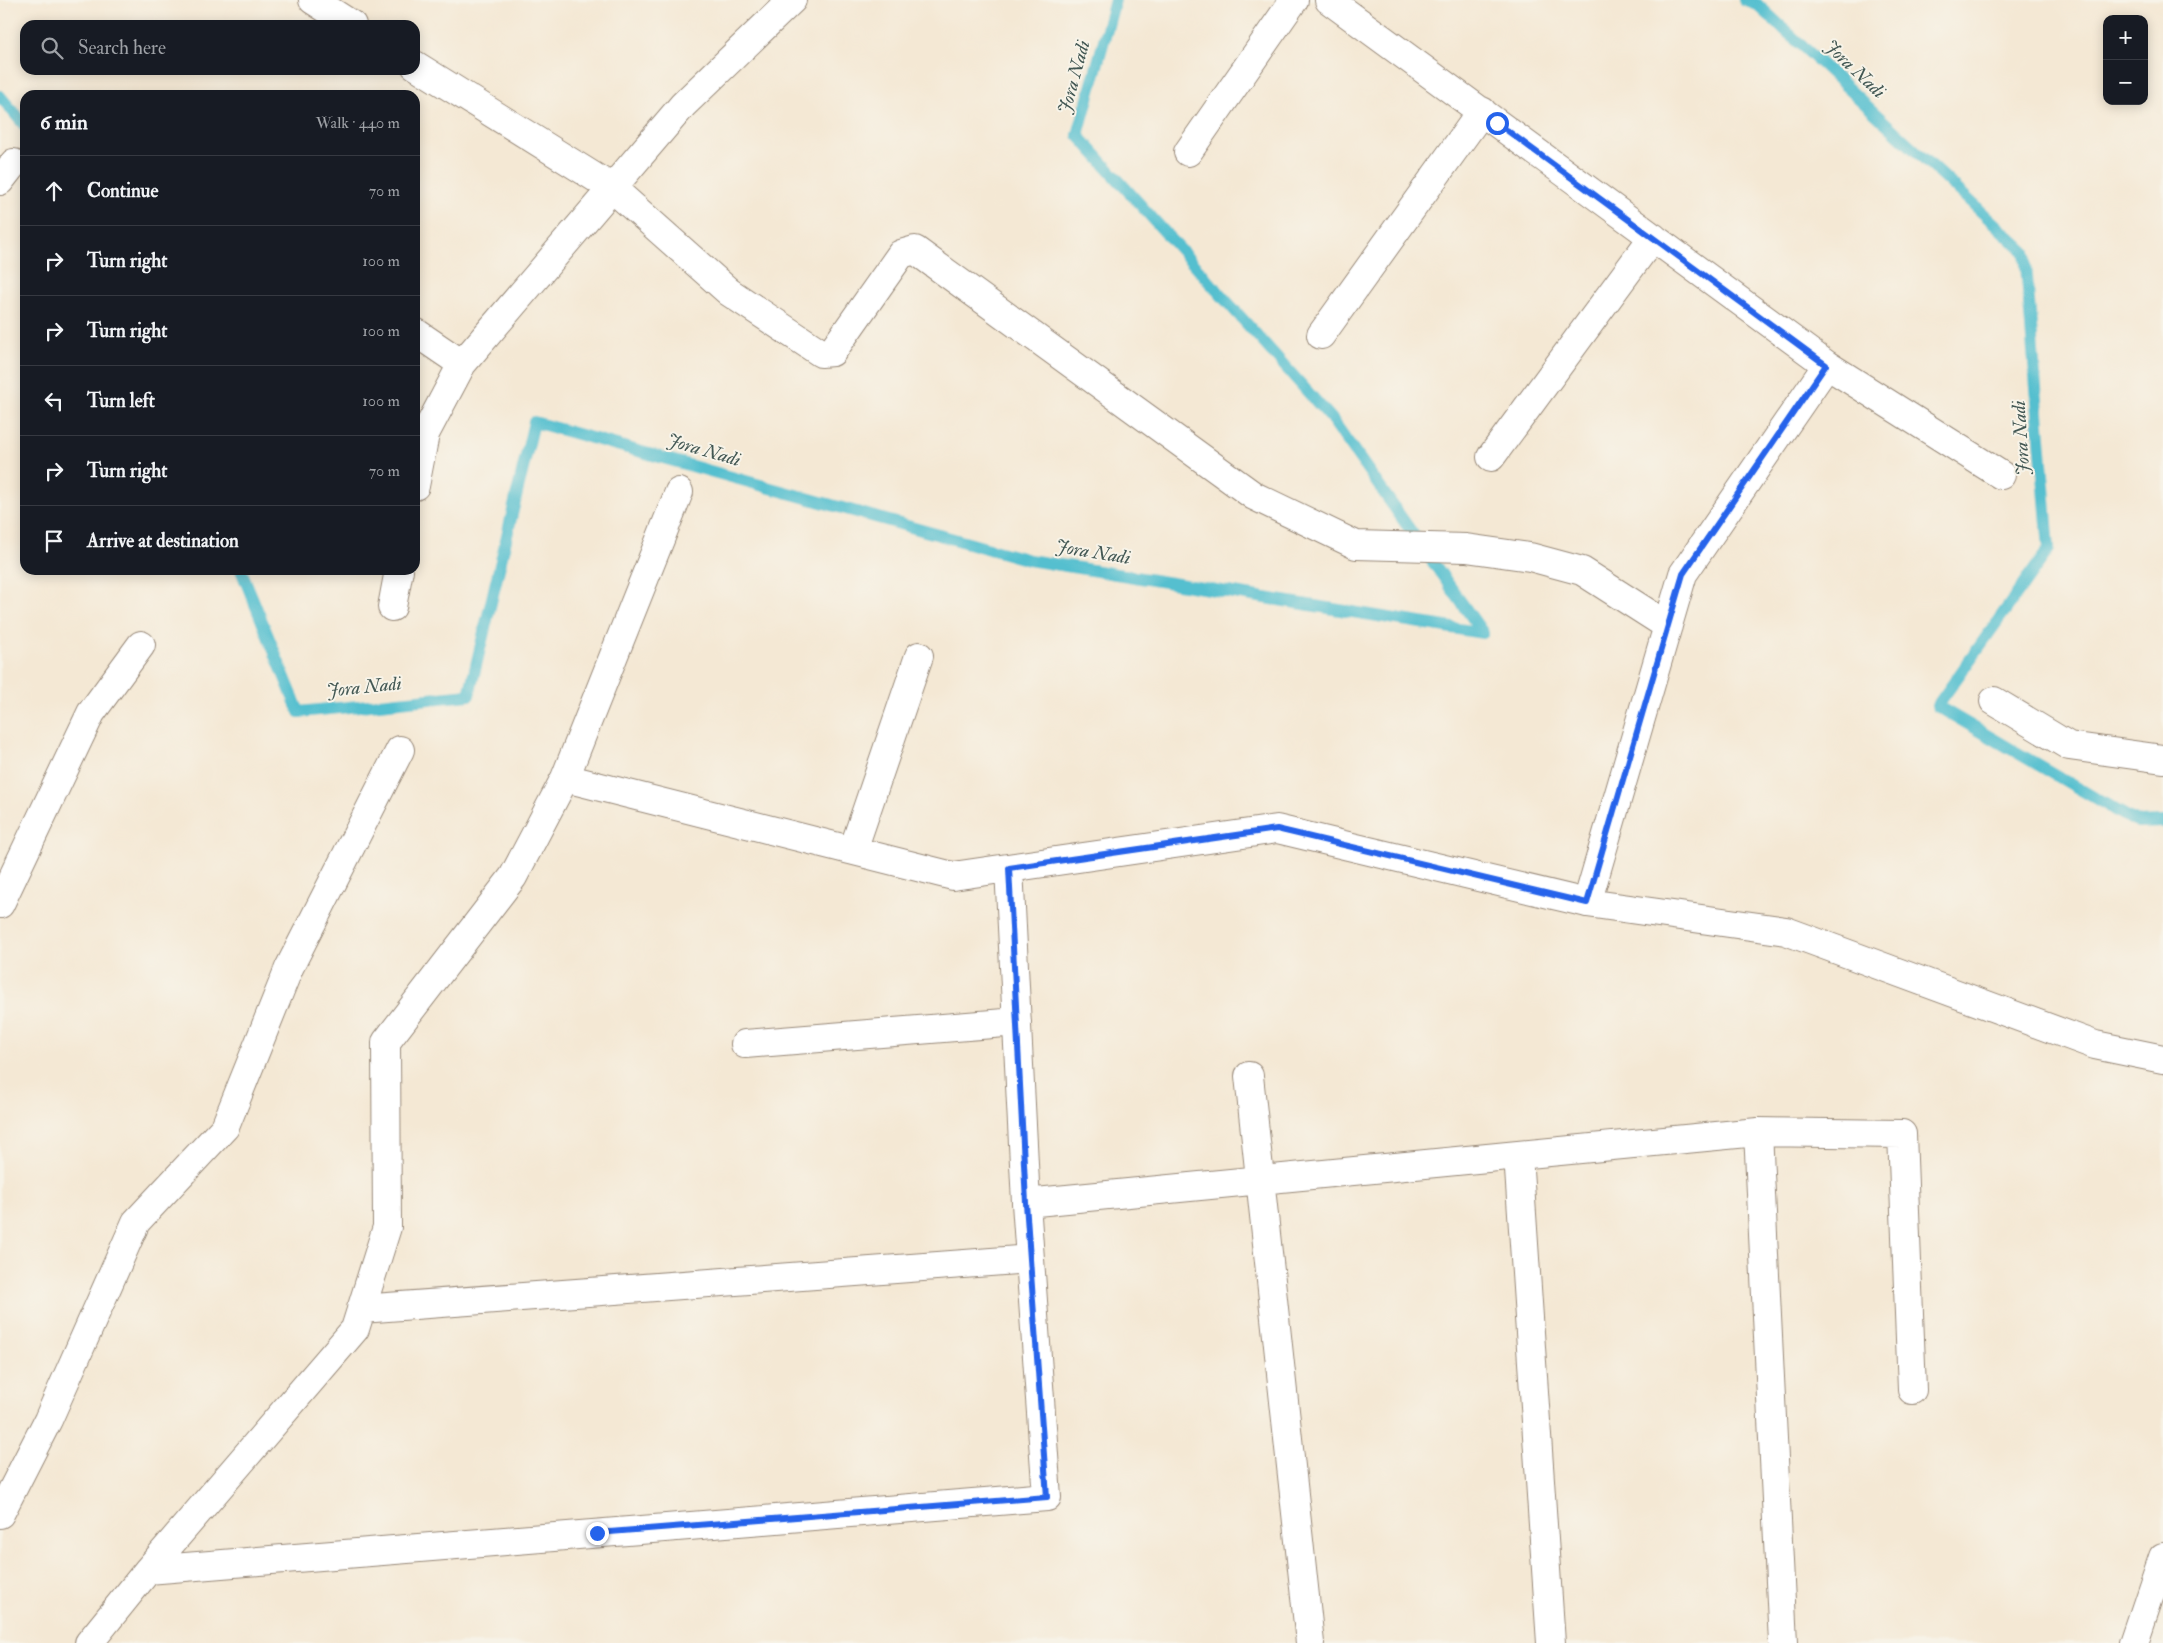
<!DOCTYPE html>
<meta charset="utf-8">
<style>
body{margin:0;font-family:"IM FELL Double Pica",serif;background:#242831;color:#f1f3f6}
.controls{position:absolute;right:15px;top:15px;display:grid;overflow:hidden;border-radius:10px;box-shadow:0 2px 12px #0003}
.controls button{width:45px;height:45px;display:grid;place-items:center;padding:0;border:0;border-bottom:1px solid #363941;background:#171b24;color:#f1f3f6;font:25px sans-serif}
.stop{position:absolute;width:15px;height:15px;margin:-11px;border:4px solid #2563eb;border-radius:50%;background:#fff}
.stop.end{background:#2563eb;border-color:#fff;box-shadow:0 1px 5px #0008}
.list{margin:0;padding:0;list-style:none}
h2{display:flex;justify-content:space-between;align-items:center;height:65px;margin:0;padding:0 20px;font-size:21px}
h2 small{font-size:16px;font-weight:400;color:#9ea1a6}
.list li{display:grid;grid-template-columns:32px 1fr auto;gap:15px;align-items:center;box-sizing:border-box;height:70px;padding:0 20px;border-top:1px solid #363941}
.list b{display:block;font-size:19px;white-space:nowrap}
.list em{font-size:16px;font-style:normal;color:#9ea1a6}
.icon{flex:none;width:28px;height:28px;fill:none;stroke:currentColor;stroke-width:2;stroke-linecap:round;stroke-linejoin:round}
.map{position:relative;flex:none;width:2163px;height:1643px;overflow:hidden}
.search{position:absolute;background:#171b24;box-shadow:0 2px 12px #0003;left:20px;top:20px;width:400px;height:55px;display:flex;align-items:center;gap:12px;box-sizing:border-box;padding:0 18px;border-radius:15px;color:#9ea1a6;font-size:19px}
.panel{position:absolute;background:#171b24;box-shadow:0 2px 12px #0003;left:20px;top:90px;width:400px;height:485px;border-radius:15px}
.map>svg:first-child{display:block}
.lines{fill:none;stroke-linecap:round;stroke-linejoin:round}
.stream{stroke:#54bfcf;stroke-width:12}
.minor-casing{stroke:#988979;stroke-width:30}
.minor{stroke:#fff;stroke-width:28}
.route{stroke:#2563eb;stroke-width:6}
.labels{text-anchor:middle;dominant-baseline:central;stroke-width:4;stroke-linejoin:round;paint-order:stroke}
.water-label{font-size:19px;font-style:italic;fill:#425753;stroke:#f7f3e8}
</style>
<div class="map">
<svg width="2163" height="1643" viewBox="0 0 2163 1643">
<rect width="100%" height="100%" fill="#f7f3e8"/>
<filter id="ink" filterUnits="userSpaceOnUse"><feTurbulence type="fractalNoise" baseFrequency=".02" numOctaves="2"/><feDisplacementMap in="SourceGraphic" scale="10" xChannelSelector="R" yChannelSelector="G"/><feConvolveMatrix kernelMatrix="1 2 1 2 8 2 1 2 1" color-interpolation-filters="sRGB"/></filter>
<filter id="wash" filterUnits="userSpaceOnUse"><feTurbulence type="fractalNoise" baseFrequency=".0096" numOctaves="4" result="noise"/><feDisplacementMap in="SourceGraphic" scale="20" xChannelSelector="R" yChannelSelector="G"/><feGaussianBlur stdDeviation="1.12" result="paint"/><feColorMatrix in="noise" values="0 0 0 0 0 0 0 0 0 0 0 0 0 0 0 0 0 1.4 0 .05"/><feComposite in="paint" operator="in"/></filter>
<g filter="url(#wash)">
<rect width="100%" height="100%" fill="#f4e8d4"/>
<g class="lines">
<path class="stream" d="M1744,0L1758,5L2025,252L2049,549L1937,706L2138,823L2163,822
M0,96L25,126
M241,570L299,712L469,695L534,422L1029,560L1483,633L1331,418L1078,135L1115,0"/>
</g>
</g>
<g filter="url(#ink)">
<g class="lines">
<g class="minor-casing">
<path id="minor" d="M313,0L352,25
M1329,0L1827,365L2001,475
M415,65L612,188L729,292L821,353L832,352L901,254L915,250L1254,496L1356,545L1466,548L1530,557L1582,571L1668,626
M1188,152L1294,0
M0,181L14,163
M415,332L462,364
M1321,335L1482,111
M1491,457L1653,237
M415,486L425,434L462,364L683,105L792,0
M392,607L399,570
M1994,701L2069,746L2163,759
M565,778L953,876L1277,829L1587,903L1786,931L2095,1045L2163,1059
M853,850L919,656
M1587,903L1683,574L1827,365
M0,904L91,713L141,645
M745,1044L1017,1022
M1249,1076L1310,1643
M1758,1132L1902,1134L1912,1390
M1518,1155L1758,1132L1783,1643
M1026,1203L1518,1155L1551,1643
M361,1309L1030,1259
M0,1514L48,1420L136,1222L225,1127L289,968L400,750
M148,1570L355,1329L387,1227L386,1042L513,877L565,778L679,492
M89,1643L148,1570L1047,1497L1026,1203L1009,868
M2134,1643L2163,1557"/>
</g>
<use href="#minor" class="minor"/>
</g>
</g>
<g class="lines" filter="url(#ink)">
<path class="route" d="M597,1533L1047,1497L1026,1203L1009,868L1277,829L1587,903L1683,574L1826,365L1497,123"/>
</g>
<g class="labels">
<g class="water-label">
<text transform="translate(1855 69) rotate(43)">Jora Nadi</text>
<text transform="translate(1074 77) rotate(-75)">Jora Nadi</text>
<text transform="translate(2021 438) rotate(-94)">Jora Nadi</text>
<text transform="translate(704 450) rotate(16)">Jora Nadi</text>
<text transform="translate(1093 552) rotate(9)">Jora Nadi</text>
<text transform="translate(364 687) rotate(-6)">Jora Nadi</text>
</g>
</g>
</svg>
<div class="controls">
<button>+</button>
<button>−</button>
</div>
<div class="stop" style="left:1497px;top:123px"></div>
<div class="stop end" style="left:597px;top:1533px"></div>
<div class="search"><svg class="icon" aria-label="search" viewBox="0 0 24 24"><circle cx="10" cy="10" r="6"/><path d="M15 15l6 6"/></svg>Search here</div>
<section class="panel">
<h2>6 min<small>Walk · 440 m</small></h2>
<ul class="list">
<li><svg class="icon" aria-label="ahead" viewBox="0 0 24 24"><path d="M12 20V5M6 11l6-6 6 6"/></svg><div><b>Continue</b></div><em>70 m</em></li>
<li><svg class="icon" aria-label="right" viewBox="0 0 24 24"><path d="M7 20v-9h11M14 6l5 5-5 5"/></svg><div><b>Turn right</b></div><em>100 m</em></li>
<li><svg class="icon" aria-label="right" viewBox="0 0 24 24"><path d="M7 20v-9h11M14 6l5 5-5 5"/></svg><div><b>Turn right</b></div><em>100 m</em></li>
<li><svg class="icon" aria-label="left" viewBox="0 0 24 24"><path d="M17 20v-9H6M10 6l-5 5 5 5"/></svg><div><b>Turn left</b></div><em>100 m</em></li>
<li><svg class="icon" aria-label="right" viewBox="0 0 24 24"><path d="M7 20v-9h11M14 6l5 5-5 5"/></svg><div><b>Turn right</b></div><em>70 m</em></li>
<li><svg class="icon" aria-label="arrive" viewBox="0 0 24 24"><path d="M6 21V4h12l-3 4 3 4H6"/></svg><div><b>Arrive at destination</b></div></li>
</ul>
</section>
</div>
